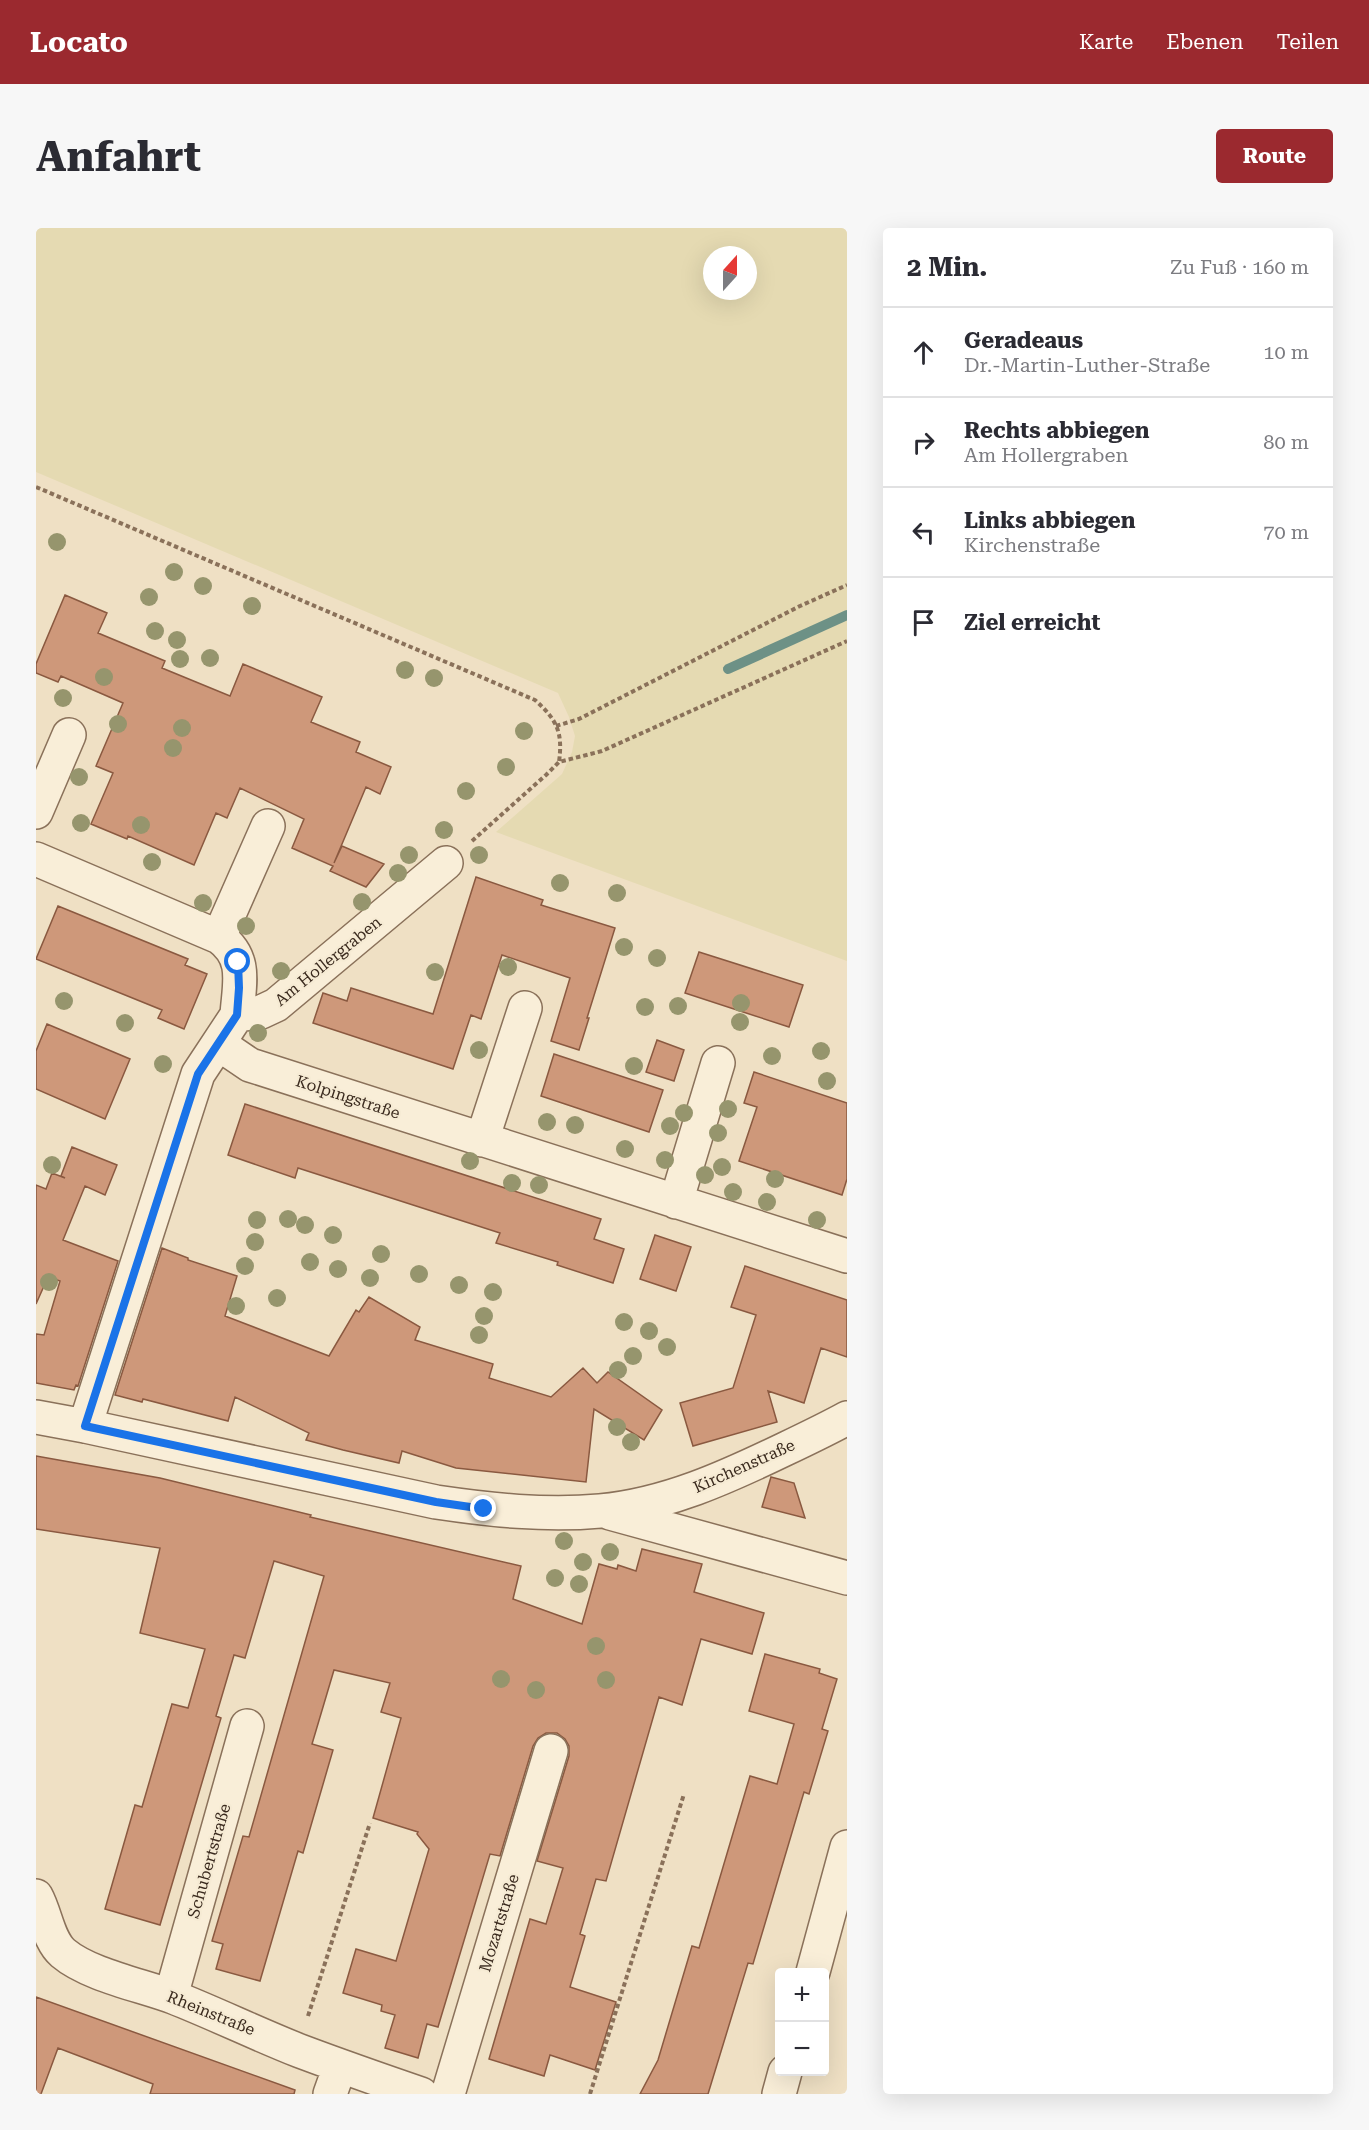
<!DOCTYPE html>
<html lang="de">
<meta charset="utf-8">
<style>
body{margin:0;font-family:"Roboto Serif",serif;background:#f7f7f7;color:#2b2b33}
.controls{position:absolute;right:18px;bottom:18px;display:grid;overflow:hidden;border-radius:6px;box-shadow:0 6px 24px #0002}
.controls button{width:54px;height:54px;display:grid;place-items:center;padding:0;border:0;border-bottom:2px solid #e1e1e2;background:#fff;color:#2b2b33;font:30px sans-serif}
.compass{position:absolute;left:667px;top:18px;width:54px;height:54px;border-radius:50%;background:#fff;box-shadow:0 6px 24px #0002;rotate:21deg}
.stop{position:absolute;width:18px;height:18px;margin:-14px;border:4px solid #1a73e8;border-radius:50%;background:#fff}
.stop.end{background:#1a73e8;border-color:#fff;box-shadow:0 2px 6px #0008}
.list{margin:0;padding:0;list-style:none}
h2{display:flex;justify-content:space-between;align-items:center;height:78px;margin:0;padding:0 24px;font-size:26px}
h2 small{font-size:20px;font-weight:400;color:#7c7c81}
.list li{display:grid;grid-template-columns:39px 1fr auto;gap:18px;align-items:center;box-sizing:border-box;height:90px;padding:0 24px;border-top:2px solid #e1e1e2}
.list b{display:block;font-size:22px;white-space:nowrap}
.list p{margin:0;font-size:20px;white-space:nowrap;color:#7c7c81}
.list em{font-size:20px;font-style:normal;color:#7c7c81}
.icon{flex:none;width:33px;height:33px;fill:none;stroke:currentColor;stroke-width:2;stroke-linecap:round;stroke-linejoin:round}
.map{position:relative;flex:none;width:811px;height:1866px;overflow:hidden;border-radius:6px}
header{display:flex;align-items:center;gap:36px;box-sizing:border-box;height:84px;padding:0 30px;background:#9b292f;color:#fff}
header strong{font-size:28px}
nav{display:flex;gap:33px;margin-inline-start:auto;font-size:21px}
.intro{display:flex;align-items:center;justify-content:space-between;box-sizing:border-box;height:144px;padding:0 36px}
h1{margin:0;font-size:42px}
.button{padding:15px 27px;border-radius:6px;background:#9b292f;color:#fff;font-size:21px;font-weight:700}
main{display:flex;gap:36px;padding:0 36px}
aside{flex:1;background:#fff;border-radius:6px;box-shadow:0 6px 24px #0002}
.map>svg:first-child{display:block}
.farmland{fill:#e5dab2;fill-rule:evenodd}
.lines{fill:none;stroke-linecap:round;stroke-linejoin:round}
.stream{stroke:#6d9186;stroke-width:10}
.building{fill:#ce987a;stroke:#8a5940;stroke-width:1.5}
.minor-casing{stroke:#8a715a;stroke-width:36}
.path{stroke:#8a715a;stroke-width:4;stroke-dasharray:4.5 3;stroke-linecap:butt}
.minor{stroke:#f9eed8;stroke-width:33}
.tree{fill:#96956d}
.route{stroke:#1a73e8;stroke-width:8}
.labels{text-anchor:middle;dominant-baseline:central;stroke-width:4.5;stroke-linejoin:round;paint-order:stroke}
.street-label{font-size:16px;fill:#3a2a1e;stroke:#f6ebd4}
</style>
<header>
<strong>Locato</strong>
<nav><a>Karte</a><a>Ebenen</a><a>Teilen</a></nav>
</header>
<div class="intro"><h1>Anfahrt</h1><a class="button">Route</a></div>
<main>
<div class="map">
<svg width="811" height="1866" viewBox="0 0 811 1866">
<rect width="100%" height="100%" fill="#efe0c4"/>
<path class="farmland" d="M0,0H811V733L460,604L526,546L536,524L539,508L533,489L522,465L0,244ZM676,27H712V63H676Z"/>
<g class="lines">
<path class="stream" d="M692,441L811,387"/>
</g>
<path class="building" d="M29,367L71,385L62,405L129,433L126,440L194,468L207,436L286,469L275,494L324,514L320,524L355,539L344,566L330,559L298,635L306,618L348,636L330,659L294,643L297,638L256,620L268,591L204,560L191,590L180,585L158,637L92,608L91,611L55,596L77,545L60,538L87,475L25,448L22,454L0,445V436Z
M440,649L507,672L505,677L579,700L551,790H553L543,822L515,813L534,750L466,727L445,791L435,787L417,841L277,795L287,765L311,773L315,760L397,786Z
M22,678L152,731L149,737L171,746L148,801L122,790L126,782L0,731Z
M663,724L767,757L753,799L649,765Z
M11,796L94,831L69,891L0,861V823Z
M621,812L648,822L638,853L610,844Z
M518,826L627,862L613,904L505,868Z
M718,844L811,875V951L806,967L703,933L721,879L708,875Z
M209,876L565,991L558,1011L588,1021L577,1055L521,1037L522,1034L460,1015L464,1005L262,940L259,950L192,927Z
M36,919L81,937L69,967L49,958L27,1012L82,1033L42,1158L40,1157L38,1162L0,1155V1106L8,1107L24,1053L12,1049L0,1076V957L10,961L16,945L29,950L25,948Z
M619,1007L655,1019L640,1063L604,1051Z
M126,1020L152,1030V1032L201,1048L189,1088L293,1128L320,1082L323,1084L333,1069L384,1099L379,1112L457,1136L453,1150L515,1169L547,1140L561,1155L572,1144L626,1182L608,1212L558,1181L550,1254L420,1240L366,1223L363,1235L307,1222L270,1212L273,1205L199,1169L192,1193L107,1171L106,1174L79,1167Z
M709,1038L811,1072V1129L785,1120L768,1175L732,1163L741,1194L657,1218L644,1175L697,1160L720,1087L695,1079Z
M0,1228L124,1250L275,1287L274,1289L485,1338L477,1371L546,1396L563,1336L581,1341L582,1337L600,1343L606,1321L666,1336L658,1364L728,1385L716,1426L665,1411L646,1477L623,1469L570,1653L560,1651L544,1706L549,1708L534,1759L580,1774L559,1842L514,1827L508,1848L453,1831L494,1691L510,1696L527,1640L501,1633L533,1528V1518L529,1511L521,1505H510L502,1510L497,1518L464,1628L454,1626L402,1799L391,1796L382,1830L349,1820L359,1787L345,1783L346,1777L307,1765L320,1721L360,1733L393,1621L381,1606L382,1604L337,1590L365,1490L345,1484L354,1455L298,1442L276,1516L297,1522L267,1625L262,1623L224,1753L180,1741L187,1716L176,1713L207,1608L213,1609L288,1348L238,1333L209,1430L198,1427L180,1488L185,1490L124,1697L69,1681L99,1577L106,1579L136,1476L152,1480L169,1421L104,1405L124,1320L0,1301Z
M735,1249L758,1255L769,1290L726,1279Z
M729,1426L784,1441L783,1445L801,1451L786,1501L792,1503L773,1566L768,1564L717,1736L712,1735L672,1866H604L622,1832L656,1718L663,1720L714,1548L741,1556L758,1496L713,1483Z
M0,1769L259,1862L258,1866H114L117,1856L22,1820L5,1866H0Z"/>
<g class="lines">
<g class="minor-casing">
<path id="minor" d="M0,584L33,507
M0,631L183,709C212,730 203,756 201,787
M183,709L232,598
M183,816L214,837L811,1028
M446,912L489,780
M640,974L682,835
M0,1189L49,1198L400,1274C455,1282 509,1288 564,1283C630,1277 691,1249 749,1221C770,1211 791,1201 811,1190
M49,1198L162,846L201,787L225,784L240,777L410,635
M574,1285L811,1350
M0,1668C10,1686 12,1712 27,1725C53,1747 105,1757 137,1769C180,1786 221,1806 264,1823C304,1838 344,1852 385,1866
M777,1744L811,1619
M135,1768L211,1498
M294,1866L304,1838
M412,1866L515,1523
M743,1866L749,1844"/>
</g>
<path class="path" d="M0,259L499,472C521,492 527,504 523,534
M520,498L543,491L764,378L811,357
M436,613L510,547L523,534L566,523L811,413
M272,1788L334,1595
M554,1866L648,1566"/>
<use href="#minor" class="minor"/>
</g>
<g class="tree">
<circle cx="21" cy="314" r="9"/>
<circle cx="138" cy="344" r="9"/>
<circle cx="167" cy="358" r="9"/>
<circle cx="113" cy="369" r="9"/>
<circle cx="216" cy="378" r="9"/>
<circle cx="119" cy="403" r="9"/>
<circle cx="141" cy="412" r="9"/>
<circle cx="174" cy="430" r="9"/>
<circle cx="144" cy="431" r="9"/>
<circle cx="369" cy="442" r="9"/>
<circle cx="68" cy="449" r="9"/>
<circle cx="398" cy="450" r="9"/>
<circle cx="27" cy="470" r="9"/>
<circle cx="82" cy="496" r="9"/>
<circle cx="146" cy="500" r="9"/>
<circle cx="488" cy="503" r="9"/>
<circle cx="137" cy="520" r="9"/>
<circle cx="470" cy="539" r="9"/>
<circle cx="43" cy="549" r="9"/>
<circle cx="430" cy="563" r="9"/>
<circle cx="45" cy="595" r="9"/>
<circle cx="105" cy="597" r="9"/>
<circle cx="408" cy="602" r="9"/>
<circle cx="373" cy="627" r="9"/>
<circle cx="443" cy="627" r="9"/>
<circle cx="116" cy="634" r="9"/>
<circle cx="362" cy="645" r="9"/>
<circle cx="524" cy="655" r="9"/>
<circle cx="581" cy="665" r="9"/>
<circle cx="326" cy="674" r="9"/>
<circle cx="167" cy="675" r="9"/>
<circle cx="210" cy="698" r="9"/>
<circle cx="588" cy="719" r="9"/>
<circle cx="621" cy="730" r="9"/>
<circle cx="472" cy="739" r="9"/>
<circle cx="245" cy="743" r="9"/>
<circle cx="399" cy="744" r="9"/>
<circle cx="28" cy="773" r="9"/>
<circle cx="705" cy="775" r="9"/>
<circle cx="642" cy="778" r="9"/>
<circle cx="609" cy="779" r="9"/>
<circle cx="704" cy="794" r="9"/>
<circle cx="89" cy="795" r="9"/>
<circle cx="222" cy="805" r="9"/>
<circle cx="443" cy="822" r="9"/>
<circle cx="785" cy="823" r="9"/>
<circle cx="736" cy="828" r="9"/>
<circle cx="127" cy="836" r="9"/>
<circle cx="598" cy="838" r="9"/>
<circle cx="791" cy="853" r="9"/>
<circle cx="692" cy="881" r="9"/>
<circle cx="648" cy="885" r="9"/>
<circle cx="511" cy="894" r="9"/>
<circle cx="539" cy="897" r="9"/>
<circle cx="634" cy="898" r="9"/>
<circle cx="682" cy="905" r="9"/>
<circle cx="589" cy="921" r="9"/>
<circle cx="629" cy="932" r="9"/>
<circle cx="434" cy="933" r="9"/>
<circle cx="16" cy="937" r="9"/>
<circle cx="686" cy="939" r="9"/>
<circle cx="669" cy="947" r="9"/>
<circle cx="739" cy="951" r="9"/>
<circle cx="476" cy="955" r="9"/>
<circle cx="503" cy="957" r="9"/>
<circle cx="697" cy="964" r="9"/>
<circle cx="731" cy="974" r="9"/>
<circle cx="252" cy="991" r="9"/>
<circle cx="221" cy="992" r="9"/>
<circle cx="781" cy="992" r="9"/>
<circle cx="269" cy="997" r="9"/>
<circle cx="297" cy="1007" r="9"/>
<circle cx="219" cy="1014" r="9"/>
<circle cx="345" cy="1026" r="9"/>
<circle cx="274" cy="1034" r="9"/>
<circle cx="209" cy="1038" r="9"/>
<circle cx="302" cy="1041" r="9"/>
<circle cx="383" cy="1046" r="9"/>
<circle cx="334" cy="1050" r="9"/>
<circle cx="13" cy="1054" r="9"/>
<circle cx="423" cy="1057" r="9"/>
<circle cx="457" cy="1064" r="9"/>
<circle cx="241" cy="1070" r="9"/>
<circle cx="200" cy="1078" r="9"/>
<circle cx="448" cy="1088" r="9"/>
<circle cx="588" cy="1094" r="9"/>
<circle cx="613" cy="1103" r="9"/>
<circle cx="443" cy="1107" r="9"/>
<circle cx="631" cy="1119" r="9"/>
<circle cx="597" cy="1128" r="9"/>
<circle cx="582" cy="1142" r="9"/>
<circle cx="581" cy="1199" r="9"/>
<circle cx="595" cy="1214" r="9"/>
<circle cx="528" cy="1313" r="9"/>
<circle cx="574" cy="1324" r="9"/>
<circle cx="547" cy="1334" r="9"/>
<circle cx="519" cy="1350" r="9"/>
<circle cx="543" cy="1356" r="9"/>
<circle cx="560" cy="1418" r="9"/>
<circle cx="465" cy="1451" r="9"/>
<circle cx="570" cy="1452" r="9"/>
<circle cx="500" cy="1462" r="9"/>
</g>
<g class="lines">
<path class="route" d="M202,734L203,760L201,787L162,846L49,1198L400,1274L448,1281"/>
</g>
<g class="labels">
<g class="street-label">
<text transform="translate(292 733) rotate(-39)">Am Hollergraben</text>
<text transform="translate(312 869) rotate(18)">Kolpingstraße</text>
<text transform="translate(708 1238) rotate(-24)">Kirchenstraße</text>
<text transform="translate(173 1633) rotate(-74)">Schubertstraße</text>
<text transform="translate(463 1695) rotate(-73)">Mozartstraße</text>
<text transform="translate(175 1785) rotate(22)">Rheinstraße</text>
</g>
</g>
</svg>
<div class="controls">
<button>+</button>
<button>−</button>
</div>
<svg class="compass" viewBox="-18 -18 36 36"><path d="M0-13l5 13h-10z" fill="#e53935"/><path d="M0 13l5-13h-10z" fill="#7c7c81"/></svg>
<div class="stop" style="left:202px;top:734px"></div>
<div class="stop end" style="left:448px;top:1281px"></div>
</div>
<aside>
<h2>2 Min.<small>Zu Fuß · 160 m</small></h2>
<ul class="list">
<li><svg class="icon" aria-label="ahead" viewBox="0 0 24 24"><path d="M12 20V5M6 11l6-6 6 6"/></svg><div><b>Geradeaus</b><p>Dr.-Martin-Luther-Straße</p></div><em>10 m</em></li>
<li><svg class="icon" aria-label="right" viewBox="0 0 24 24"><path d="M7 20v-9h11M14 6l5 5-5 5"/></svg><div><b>Rechts abbiegen</b><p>Am Hollergraben</p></div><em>80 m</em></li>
<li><svg class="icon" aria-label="left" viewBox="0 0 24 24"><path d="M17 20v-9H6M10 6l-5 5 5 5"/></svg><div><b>Links abbiegen</b><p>Kirchenstraße</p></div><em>70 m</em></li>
<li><svg class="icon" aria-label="arrive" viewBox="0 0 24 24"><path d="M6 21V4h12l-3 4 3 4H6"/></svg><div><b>Ziel erreicht</b></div></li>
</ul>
</aside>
</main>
